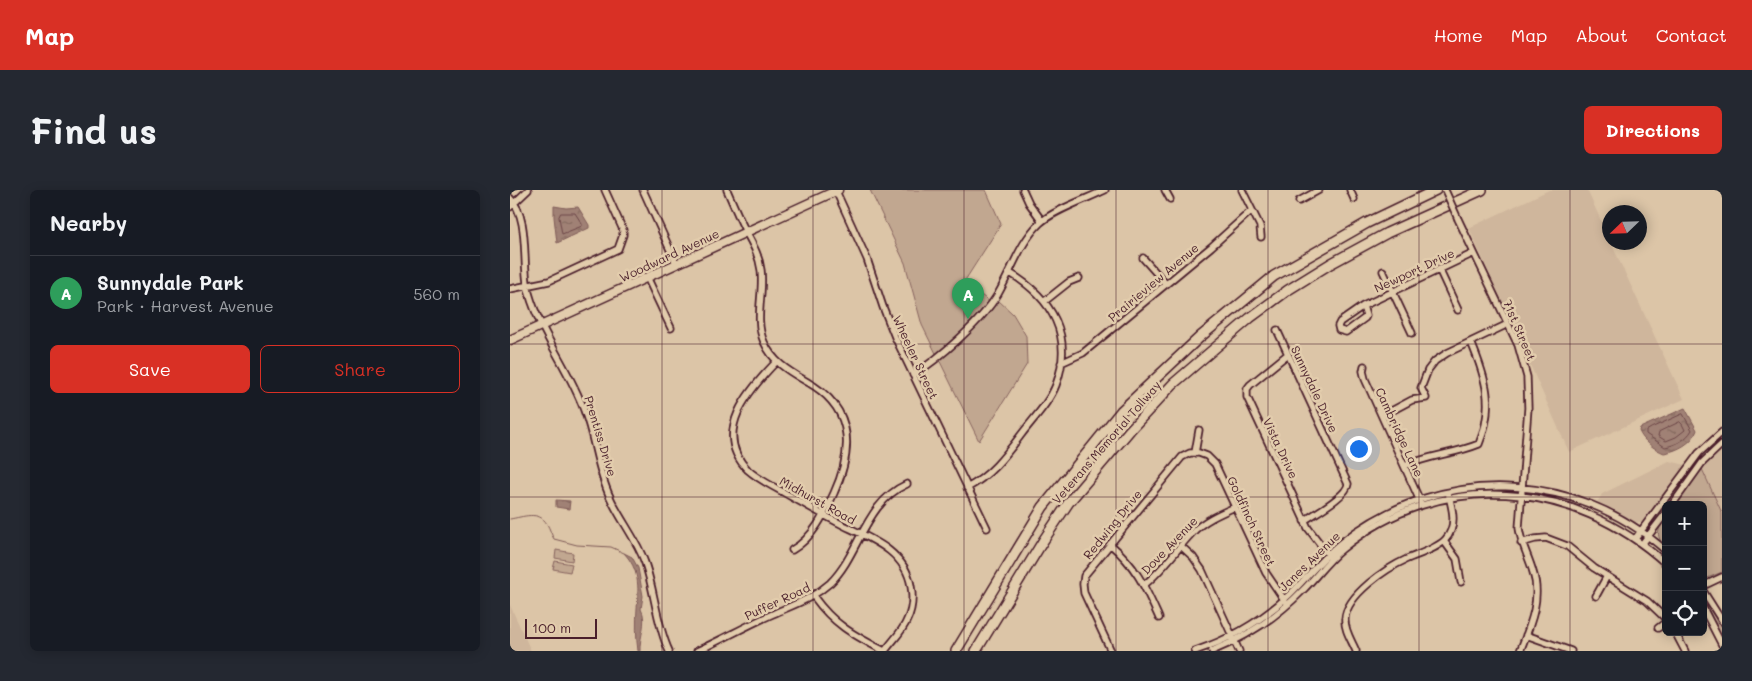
<!DOCTYPE html>
<meta charset="utf-8">
<style>
body{margin:0;font-family:Mali,sans-serif;background:#242831;color:#f1f3f6}
.controls{position:absolute;right:15px;bottom:15px;display:grid;overflow:hidden;border-radius:8px;box-shadow:0 2px 12px #0003}
.controls button{width:45px;height:45px;display:grid;place-items:center;padding:0;border:0;border-bottom:1px solid #363941;background:#171b24;color:#f1f3f6;font:25px sans-serif}
.compass{position:absolute;left:1092px;top:15px;width:45px;height:45px;border-radius:50%;background:#171b24;box-shadow:0 2px 12px #0003;rotate:247deg}
.scale{position:absolute;left:15px;bottom:12px;width:72px;box-sizing:border-box;padding-left:5px;border:2px solid #4a1f2b;border-top:0;font-size:14px;line-height:18px;white-space:nowrap;color:#4a1f2b;-webkit-text-stroke:4px #e2ccac;paint-order:stroke}
.you{position:absolute;left:848px;top:258px;width:18px;height:18px;margin:-12px;border:4px solid #fff;border-radius:50%;background:#1a73e8;box-shadow:0 0 0 8px #1a73e833}
.badge{display:grid;place-items:center;width:32px;height:32px;border-radius:50%;background:#d93025;color:#fff;font-size:16px;font-weight:700}
.pin{position:absolute;translate:-50% -41px;filter:drop-shadow(0 1px 2px #0008)}
.pin::after{content:'';position:absolute;top:26px;width:18px;height:15px;background:inherit;clip-path:polygon(0 0,100% 0,50% 100%)}
.list{margin:0;padding:0;list-style:none}
h2{display:flex;justify-content:space-between;align-items:center;height:65px;margin:0;padding:0 20px;font-size:21px}
h2 small{font-size:16px;font-weight:400;color:#9ea1a6}
.list li{display:grid;grid-template-columns:32px 1fr auto;gap:15px;align-items:center;box-sizing:border-box;height:75px;padding:0 20px;border-top:1px solid #363941}
.list b{display:block;font-size:19px;white-space:nowrap}
.list p{margin:0;font-size:16px;white-space:nowrap;color:#9ea1a6}
.list em{font-size:16px;font-style:normal;color:#9ea1a6}
.actions{display:flex;gap:10px;padding:15px 20px}
.actions a{flex:1;padding:11px 0;border:1px solid #d93025;border-radius:8px;text-align:center;font-size:18px;color:#d93025}
.actions .main{background:#d93025;color:#fff}
.icon{flex:none;width:28px;height:28px;fill:none;stroke:currentColor;stroke-width:2;stroke-linecap:round;stroke-linejoin:round}
.map{position:relative;flex:none;width:1212px;height:461px;overflow:hidden;border-radius:8px}
header{display:flex;align-items:center;gap:30px;box-sizing:border-box;height:70px;padding:0 25px;background:#d93025;color:#fff}
header strong{font-size:24px}
nav{display:flex;gap:28px;margin-inline-start:auto;font-size:18px}
.intro{display:flex;align-items:center;justify-content:space-between;box-sizing:border-box;height:120px;padding:0 30px}
h1{margin:0;font-size:35px}
.button{padding:12px 22px;border-radius:8px;background:#d93025;color:#fff;font-size:18px;font-weight:700}
main{display:flex;gap:30px;padding:0 30px}
aside{flex:1;background:#171b24;border-radius:8px;box-shadow:0 2px 12px #0003}
.map>svg:first-child{display:block}
.built{fill:#cfb69c}
.grass{fill:url(#grass-tufts);stroke:#86635e}
.park{fill:#c1a790;stroke:#86635e}
.water{fill:url(#water-ripples);stroke:#7e5a57}
.lines{fill:none;stroke-linecap:round;stroke-linejoin:round}
.shore{stroke:#6c4648;stroke-width:1}
.stream{stroke:#7e5a57;stroke-width:1}
.minor-casing{stroke:#4a1f2b;stroke-width:9}
.major-casing{stroke:#4a1f2b;stroke-width:11}
.highway-casing{stroke:#4a1f2b;stroke-width:12}
.minor{stroke:#e2ccac;stroke-width:5.5}
.major{stroke:#e2ccac;stroke-width:8}
.highway{stroke:#e2ccac;stroke-width:9}
.minor-bridge-casing{stroke:#4a1f2b;stroke-width:9;stroke-linecap:butt}
.minor-bridge{stroke:#e2ccac;stroke-width:5.5}
.grid{fill:none;stroke:#4a1f2b;stroke-width:1;stroke-opacity:0.55}
.labels{text-anchor:middle;dominant-baseline:central;stroke-width:5;stroke-linejoin:round;paint-order:stroke}
.street-label{font-size:12px;fill:#4a1f2b;stroke:#e2ccac}
</style>
<header>
<strong>Map</strong>
<nav><a>Home</a><a>Map</a><a>About</a><a>Contact</a></nav>
</header>
<div class="intro"><h1>Find us</h1><a class="button">Directions</a></div>
<main>
<aside>
<h2>Nearby<small></small></h2>
<ul class="list">
<li><span class="badge" style="background:#2e9e5b">A</span><div><b>Sunnydale Park</b><p>Park · Harvest Avenue</p></div><em>560 m</em></li>
</ul>
<div class="actions"><a class="main">Save</a><a>Share</a></div>
</aside>
<div class="map">
<svg width="1212" height="461" viewBox="0 0 1212 461">
<defs>
<pattern id="grass-tufts" width="24" height="20" patternUnits="userSpaceOnUse" patternTransform="scale(1.25)"><rect width="24" height="20" fill="#c1a790"/><path d="M3 7l-1-3M5 7V3M7 7l1-3M15 17l-1-3M17 17v-4M19 17l1-3" fill="none" stroke="#9f8776"/></pattern>
<pattern id="water-ripples" width="26" height="14" patternUnits="userSpaceOnUse" patternTransform="scale(1.25)"><rect width="26" height="14" fill="#a08174"/><path d="M2 4q2-2 4 0t4 0M15 11q2-2 4 0t4 0" fill="none" stroke="#84695f"/></pattern>
</defs>
<rect width="100%" height="100%" fill="#dcc5a7"/>
<filter id="ink" filterUnits="userSpaceOnUse"><feTurbulence type="fractalNoise" baseFrequency=".02" numOctaves="2"/><feDisplacementMap in="SourceGraphic" scale="10" xChannelSelector="R" yChannelSelector="G"/><feConvolveMatrix kernelMatrix="1 2 1 2 8 2 1 2 1" color-interpolation-filters="sRGB"/></filter>
<g filter="url(#ink)">
<path class="built" d="M1039,0H1077L1099,48L1100,52L1101,53L1174,209L1059,262L959,38Z
M1212,258V323L1192,279L1206,262Z
M1159,271L1176,275L1138,326L1132,332H1124L1087,313L1092,304Z
M0,415L21,461H0Z"/>
<path class="grass" d="M1201,255L1199,261L1158,315H1156V317L1141,339L1138,337L1188,269Z
M1193,407L1212,438V447L1193,413Z"/>
<path class="park" d="M360,0H476L491,34L454,92L484,115L488,110L503,124L516,146L517,174L469,251L412,135L395,73Z
M1192,279L1212,323V382L1195,389H1193V315H1166Z
M1156,328V357C1145,347 1147,339 1156,328Z
M46,360L63,363L62,371L45,368Z
M45,371L62,374L60,382L43,379Z"/>
<path class="water" d="M44,16L56,18L68,17L79,35V38L47,53L44,27Z
M1175,218L1187,240C1183,253 1167,261 1154,263C1144,259 1133,251 1129,241L1130,238Z
M46,310L60,311L59,319L46,317Z
M114,363L122,367L128,378L133,406L131,419C138,432 129,447 130,461H128C126,448 126,431 127,418C129,396 129,379 114,363Z"/>
<g class="lines">
<path class="shore" d="M51,23H65L72,34V36L52,44L49,27Z
M1173,224L1182,240C1176,250 1166,255 1155,257L1136,244V241L1141,238Z
M1170,232L1172,234L1175,240L1166,247L1156,251L1148,246L1149,242Z"/>
<path class="stream" d="M0,329C13,327 29,320 37,334C40,339 41,344 44,349L67,355L101,357L114,363"/>
<g class="minor-casing">
<path id="minor" d="M133,0L166,73
M217,0C223,14 229,28 236,42C243,55 249,65 251,80C254,104 244,129 254,152C264,175 283,183 304,196C345,223 342,263 324,303C314,325 303,348 282,360
M513,0L519,13L532,31
M655,0L660,9
M732,0L750,36L751,47
M840,0L844,9
M326,1L357,69L373,117L385,147L477,338
M0,8C21,29 11,76 19,103C31,145 60,180 74,220C85,248 87,279 100,307C110,330 127,349 135,373C145,402 146,433 159,461
M789,11L809,0
M0,17L18,0
M948,29L1008,155L1017,187L1018,218L1009,338C1011,354 1019,367 1023,382C1032,409 1020,436 1010,461
M633,68L656,94
M929,79L948,120
M873,81L902,143
M137,87L161,138
M0,99L39,91L108,59L113,45V40L95,0
M535,111L559,92L569,88
M853,116L964,63
M853,116L856,126L855,128L836,142L829,140L828,136L830,132Z
M767,140L838,294C837,306 805,323 794,331
M778,164L740,195L737,199V207L798,338L820,367
M266,172C239,200 201,243 238,280C248,289 262,296 273,302C291,312 309,323 327,332C356,347 395,359 401,396C403,407 402,420 397,430C393,441 382,451 375,461
M551,173L573,163L701,57L742,20
M854,176L853,181L855,189L910,311
M403,185C429,169 472,131 488,104C502,80 510,52 530,33C544,20 577,9 595,0
M872,226L902,210L916,208L911,198L918,180L925,171L937,163L998,134
M685,263L689,240
M895,276C919,265 945,264 969,254C985,216 976,188 961,152
M457,298C481,285 495,266 511,245C523,229 539,213 546,195C564,146 542,108 500,83
M1162,315L1192,273L1212,254
M1125,349L1189,263L1212,242
M934,351L947,369L951,392
M1011,353L1025,349L1036,348L1057,356L1084,378L1137,411L1156,429
M600,354C627,377 635,397 649,428
M1132,354L1156,323
M671,356L683,367L692,380L729,461
M634,395C653,380 665,361 682,343C693,331 709,324 725,317
M1193,396L1212,387
M1193,401L1212,431
M1086,406L1097,386
M304,407C324,435 344,445 374,461
M1193,418L1212,455
M1148,438L1156,432
M1165,442L1175,461
M1016,445L1061,461
M187,461C213,449 238,435 263,424C285,414 302,409 320,393C350,364 354,313 397,294
M601,461L574,403L573,394L574,386L672,267L680,263H689L697,266L705,274L756,383L775,411
M685,461C721,449 752,431 779,405C797,388 812,367 832,352C929,275 1064,279 1156,361
M702,461C737,447 767,427 793,400C806,387 817,371 832,359C931,278 1063,290 1156,374
M846,461C842,451 834,440 835,429C836,405 877,378 897,369C909,364 926,359 935,350C947,337 943,321 939,306"/>
</g>
<g class="major-casing">
<path id="major" d="M0,150L328,0"/>
</g>
<g class="highway-casing">
<path id="highway" d="M446,461L533,317L611,221L690,147L764,86L857,33L926,0
M466,461L533,351L559,312L620,240L663,194L740,128L778,100L820,74L877,43L972,0"/>
</g>
<use href="#minor" class="minor"/>
<use href="#major" class="major"/>
<use href="#highway" class="highway"/>
<g class="minor-bridge-casing">
<path id="minor-bridge" d="M935,0L948,29"/>
</g>
<use href="#minor-bridge" class="minor-bridge"/>
</g>
</g>
<path class="grid" d="M152,0V461M303,0V461M454,0V461M606,0V461M758,0V461M909,0V461M1060,0V461M0,154H1212M0,307H1212"/>
<g class="labels">
<g class="street-label">
<text transform="translate(159 65) rotate(-25)">Woodward Avenue</text>
<text transform="translate(904 80) rotate(-25)">Newport Drive</text>
<text transform="translate(643 92) rotate(-40)">Prairieview Avenue</text>
<text transform="translate(1010 140) rotate(67)">71st Street</text>
<text transform="translate(406 167) rotate(65)">Wheeler Street</text>
<text transform="translate(805 199) rotate(65)">Sunnydale Drive</text>
<text transform="translate(890 242) rotate(65)">Cambridge Lane</text>
<text transform="translate(91 246) rotate(73)">Prentiss Drive</text>
<text transform="translate(596 252) rotate(-49)">Veterans Memorial Tollway</text>
<text transform="translate(771 258) rotate(65)">Vista Drive</text>
<text transform="translate(308 310) rotate(29)">Midhurst Road</text>
<text transform="translate(742 331) rotate(65)">Goldfinch Street</text>
<text transform="translate(602 334) rotate(-51)">Redwing Drive</text>
<text transform="translate(659 355) rotate(-46)">Dove Avenue</text>
<text transform="translate(799 371) rotate(-44)">Janes Avenue</text>
<text transform="translate(267 411) rotate(-25)">Puffer Road</text>
</g>
</g>
</svg>
<div class="controls">
<button>+</button>
<button>−</button>
<button><svg class="icon" aria-label="locate" viewBox="0 0 24 24"><circle cx="12" cy="12" r="6"/><path d="M12 2v4M12 18v4M2 12h4M18 12h4"/></svg></button>
</div>
<svg class="compass" viewBox="-18 -18 36 36"><path d="M0-13l5 13h-10z" fill="#e53935"/><path d="M0 13l5-13h-10z" fill="#9ea1a6"/></svg>
<div class="scale">100 m</div>
<div class="you"></div>
<div class="pin badge" style="left:458px;top:129px;background:#2e9e5b">A</div>
</div>
</main>
